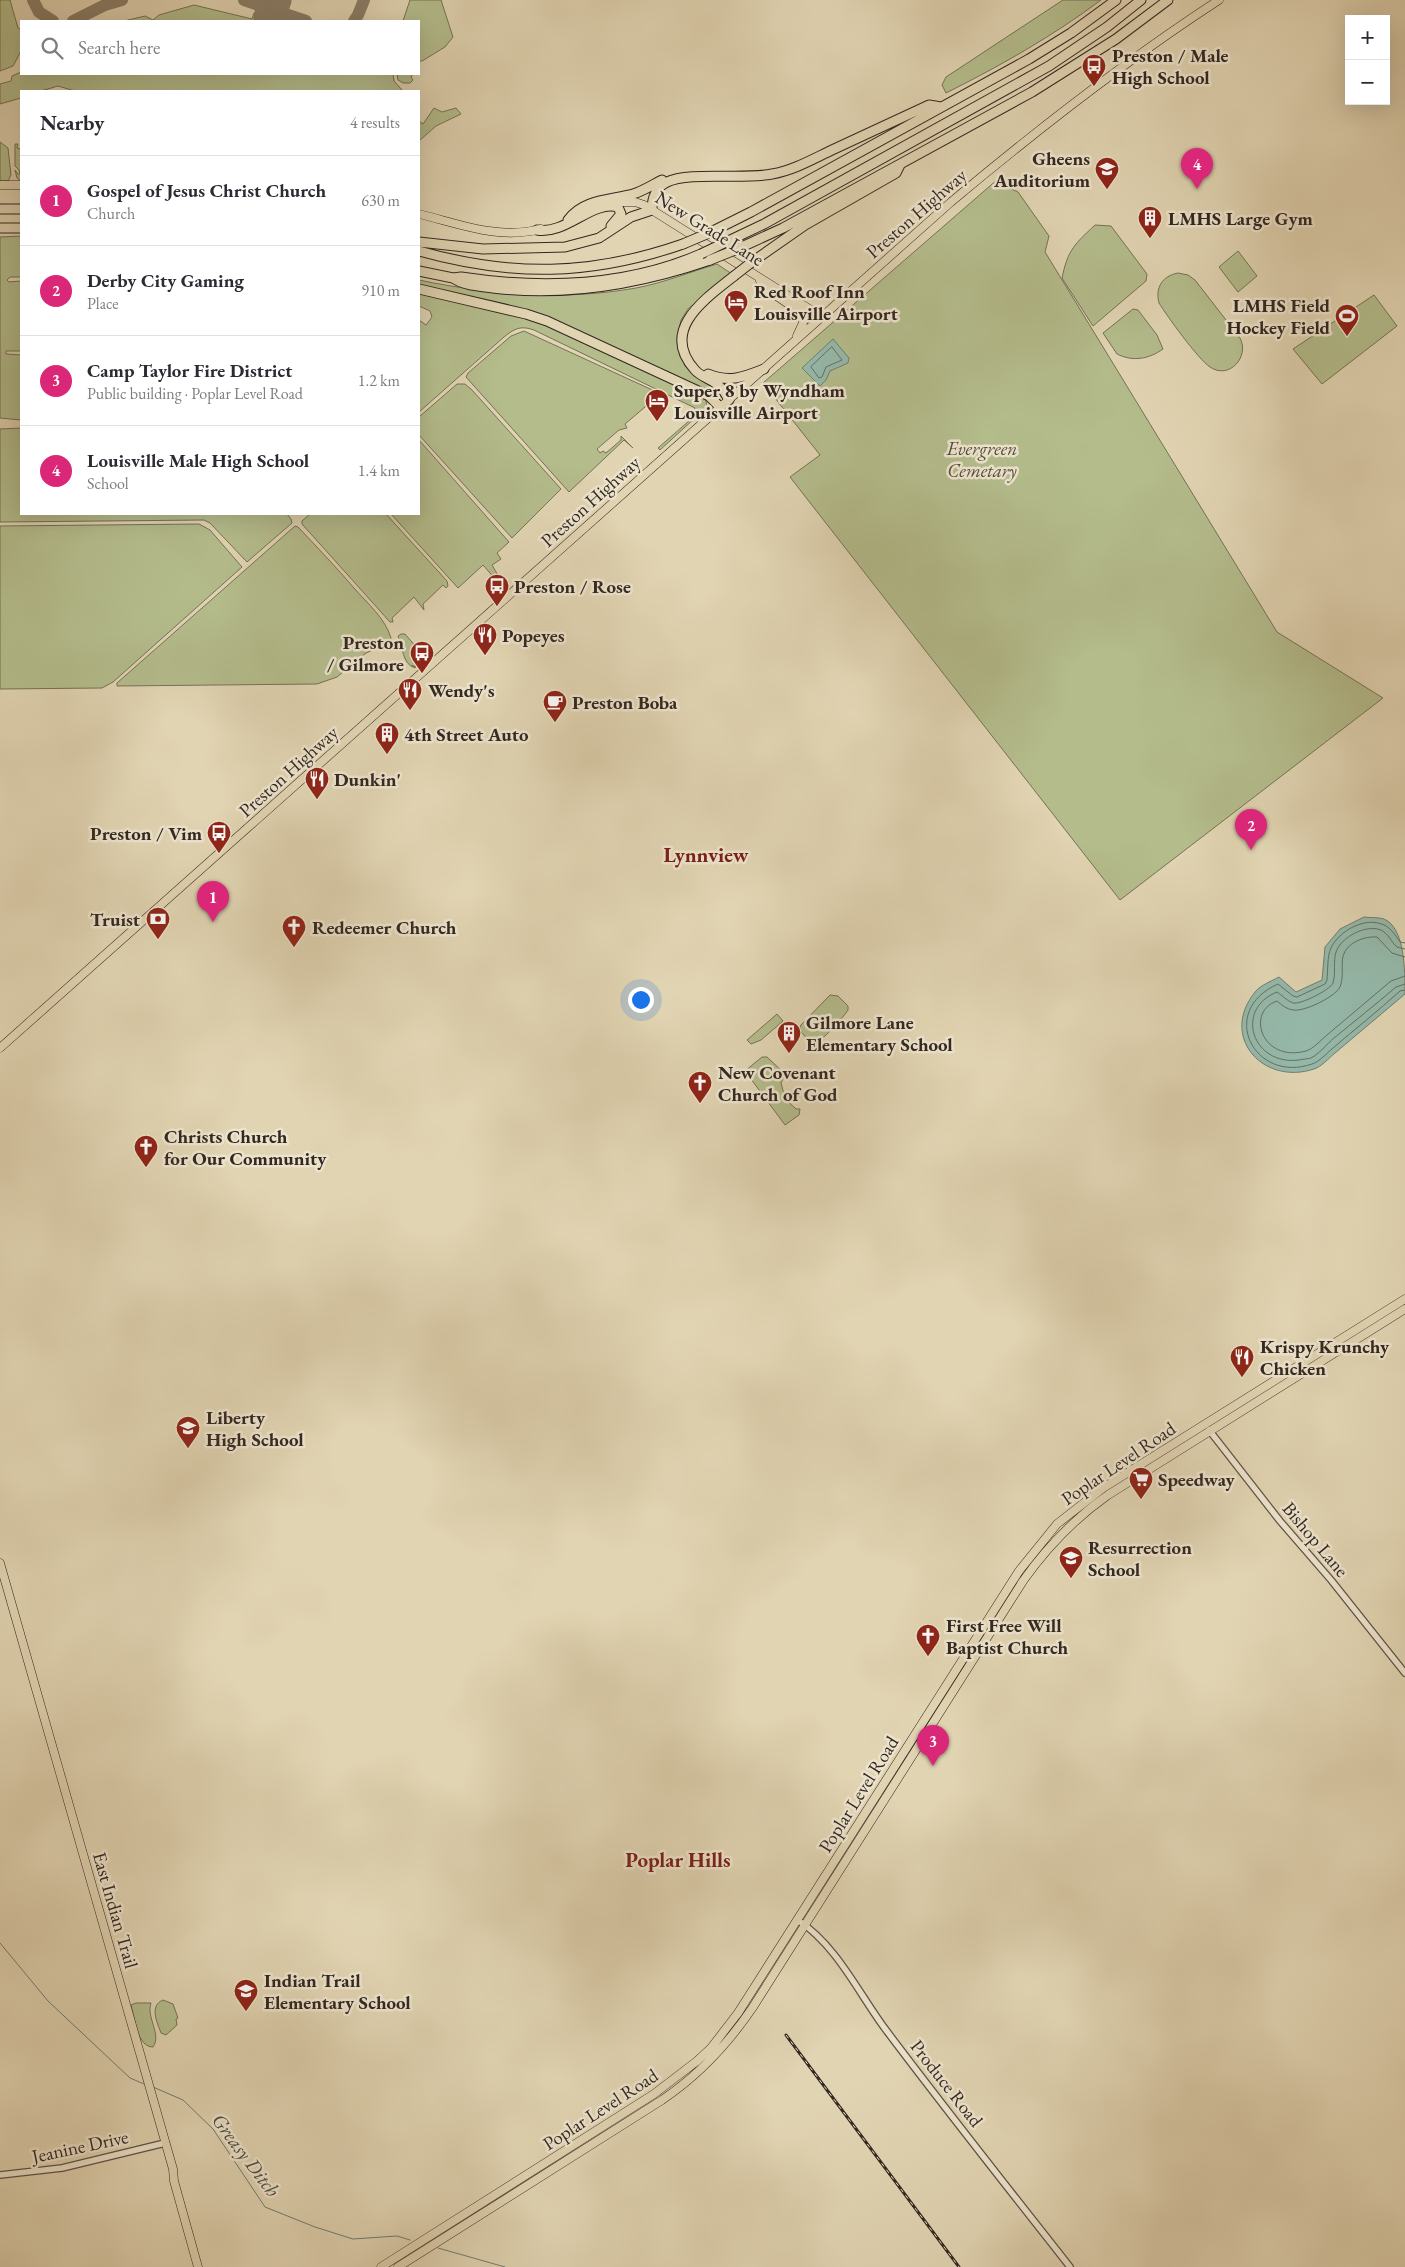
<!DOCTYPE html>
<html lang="en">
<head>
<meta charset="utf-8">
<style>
	:root { --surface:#fff; --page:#f7f7f7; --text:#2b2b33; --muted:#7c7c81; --line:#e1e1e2; --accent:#db2777 }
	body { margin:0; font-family:"EB Garamond",serif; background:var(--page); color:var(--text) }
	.controls { position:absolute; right:15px; top:15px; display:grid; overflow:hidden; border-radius:0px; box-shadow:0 5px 20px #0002 }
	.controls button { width:45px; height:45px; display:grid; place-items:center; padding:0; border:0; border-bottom:1px solid var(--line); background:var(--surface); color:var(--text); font:25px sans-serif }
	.you { position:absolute; left:640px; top:999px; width:18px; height:18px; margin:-12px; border:4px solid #fff; border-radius:50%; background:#1a73e8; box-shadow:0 0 0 8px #1a73e833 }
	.badge { display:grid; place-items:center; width:32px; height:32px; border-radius:50%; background:var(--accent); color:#fff; font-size:16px; font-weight:700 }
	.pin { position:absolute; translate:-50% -41px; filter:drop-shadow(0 1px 2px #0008) }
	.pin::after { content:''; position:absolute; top:26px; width:18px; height:15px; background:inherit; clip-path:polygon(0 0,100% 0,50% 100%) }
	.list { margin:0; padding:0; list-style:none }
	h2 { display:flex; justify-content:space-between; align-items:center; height:65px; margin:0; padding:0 20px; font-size:21px }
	h2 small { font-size:16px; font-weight:400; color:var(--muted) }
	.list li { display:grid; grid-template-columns:32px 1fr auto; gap:15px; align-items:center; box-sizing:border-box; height:90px; padding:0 20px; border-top:1px solid var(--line) }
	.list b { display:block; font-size:19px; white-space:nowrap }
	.list p { margin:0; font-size:16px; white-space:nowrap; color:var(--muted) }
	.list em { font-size:16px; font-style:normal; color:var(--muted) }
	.icon { flex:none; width:28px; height:28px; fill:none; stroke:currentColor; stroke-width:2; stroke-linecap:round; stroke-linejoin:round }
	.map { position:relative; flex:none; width:1405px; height:2267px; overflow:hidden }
	.search { position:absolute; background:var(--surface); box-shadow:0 5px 20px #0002; left:20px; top:20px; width:400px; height:55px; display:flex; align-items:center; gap:12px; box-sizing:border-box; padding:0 18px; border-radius:0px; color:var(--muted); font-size:19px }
	.panel { position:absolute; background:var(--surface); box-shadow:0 5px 20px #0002; left:20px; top:90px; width:400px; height:425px; border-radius:0px }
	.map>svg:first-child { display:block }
	.green { fill:#b4bc8c; stroke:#747256 }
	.water { fill:#95b8a9; stroke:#6e7e72 }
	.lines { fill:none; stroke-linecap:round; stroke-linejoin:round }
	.shore { stroke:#647064; stroke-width:1 }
	.stream { stroke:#6e7e72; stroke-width:1 }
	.taxiway { stroke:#8a7e69; stroke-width:12 }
	.runway { stroke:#8a7e69; stroke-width:31 }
	.minor-casing { stroke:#5e5344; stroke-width:8 }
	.major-casing { stroke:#332820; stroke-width:9 }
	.highway-casing { stroke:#332820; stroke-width:11 }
	.minor { stroke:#ece3cd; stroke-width:5.5 }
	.major { stroke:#e1d4b2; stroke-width:8 }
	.highway { stroke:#e1d4b2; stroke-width:9 }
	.rail-casing { stroke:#332820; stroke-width:3 }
	.rail { stroke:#ece3cd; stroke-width:1; stroke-dasharray:4; stroke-linecap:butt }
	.highway-bridge-casing { stroke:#332820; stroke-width:11; stroke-linecap:butt }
	.highway-bridge { stroke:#e1d4b2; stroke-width:9 }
	.labels { text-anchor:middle; stroke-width:5; stroke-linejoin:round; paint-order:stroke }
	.poi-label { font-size:19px; font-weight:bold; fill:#332820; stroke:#ece3cd; text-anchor:start }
	.street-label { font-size:19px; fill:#332820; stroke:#ece3cd }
	.park-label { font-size:19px; font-style:italic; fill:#534d3b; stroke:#ece3cd }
	.water-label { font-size:20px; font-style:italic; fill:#4c4c42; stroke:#ece3cd }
	.quarter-label { font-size:21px; font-weight:bold; fill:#7a1f14; stroke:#ece3cd }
</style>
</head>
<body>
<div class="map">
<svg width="1405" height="2267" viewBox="0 0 1405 2267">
	<rect width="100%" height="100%" fill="#e1d4b2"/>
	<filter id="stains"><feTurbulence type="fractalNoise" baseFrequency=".004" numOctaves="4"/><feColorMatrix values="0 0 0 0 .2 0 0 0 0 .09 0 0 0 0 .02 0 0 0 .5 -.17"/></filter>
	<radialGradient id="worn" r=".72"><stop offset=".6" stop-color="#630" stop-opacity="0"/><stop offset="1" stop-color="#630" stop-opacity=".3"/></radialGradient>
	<!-- green -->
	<path class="green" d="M0 0H10L18 28 21 29V51L13 66 0 71Z
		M410 0H441L453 37 445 47 422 61H419V21H403Z
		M1063 0H1101C1053 36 1000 66 946 93L942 85 946 77Z
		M194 5 252 19 254 13 280 21H124L145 16 153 20 159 15Z
		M21 72V74H393L394 81 403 91H75L58 86 41 91H21V98L0 104V84L11 81 12 76Z
		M397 74H413L411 77 413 80 410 83H403L398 80Z
		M434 108 442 112 456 108 461 114 436 126 419 141V121L423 124Z
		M0 142 8 148 11 175 8 181H0Z
		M15 144H18L17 148 21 149V181L17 178 15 170 18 174H20L19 170 15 166Z
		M998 179 1005 186 1018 192 1049 236 1045 252 1277 632 1383 698 1120 900 790 477 820 455 763 383Z
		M1095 225 1111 226 1147 274 1146 281 1093 326 1062 278C1068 249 1075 244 1095 225Z
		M21 236V277H10L7 280 9 282 21 281V351H6V354L21 355V420L0 418V237Z
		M1238 251 1257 276 1238 292 1219 267Z
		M717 264 732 274 688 309 681 320 678 334 680 352 717 388 722 395 720 397 574 330 419 286V280C492 295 562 301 636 288 663 283 690 272 717 264Z
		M1178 273 1188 275 1195 280 1240 338C1250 357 1229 380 1210 367 1198 359 1167 316 1159 303 1155 288 1162 276 1178 273Z
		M419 292 535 320 702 397 706 401 707 407 660 450 658 448 697 414 694 411 695 408 534 330C520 325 514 329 504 337L419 412V320L426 325 432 317 430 311 419 306Z
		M1374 295 1397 326 1322 384 1293 349Z
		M1133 309 1138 310 1157 335 1163 349C1149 359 1133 362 1117 354L1103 333Z
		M524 331 659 393 663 397 658 396 625 424 627 428 619 430 597 449 600 453 603 451 606 453 621 440V436L633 448 624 440 569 492 466 377 468 373 511 336Z
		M457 384H465L472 390 561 489 512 538 419 435V417Z
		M21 428V514H287L291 519 292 523 247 562 210 523 204 520 0 522V429Z
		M419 440 509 542 497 553 501 559 492 565 499 577 496 580 483 565 458 588 391 514H419Z
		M310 514H386L447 581 448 586 446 588 443 585 423 604 424 610 414 597 392 618 393 622H390L302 524V521Z
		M199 524 210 530 242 567 113 682 102 688 0 689V526Z
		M295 526 298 527C317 547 336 567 354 588 368 604 385 618 391 638L389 643 366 653 337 677 317 684 117 686V683Z
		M401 634H405L424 656 433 652 417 666H411L416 667 415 668C402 664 403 647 398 636Z
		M830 995 838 996 848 1006V1010C842 1019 822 1042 812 1044L801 1032 800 1026Z
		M777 1014 783 1021 761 1040 751 1044 747 1040Z
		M762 1057H767L785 1074 781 1083 784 1094 782 1096 796 1109H800L799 1115 785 1125 745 1071Z
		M163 2000 173 2004 178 2018 176 2019 177 2025 166 2035 161 2033C157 2022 149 2006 163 2000Z
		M136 2003H151C146 2018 162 2034 153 2047 137 2047 135 2019 131 2005Z"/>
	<!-- water -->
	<path class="water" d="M833 339 849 358 848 363 830 371 826 380 820 386 802 368Z
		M1364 917C1370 918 1378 917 1384 919 1405 928 1405 970 1405 994 1382 1014 1358 1033 1335 1053 1329 1058 1321 1067 1314 1069 1263 1086 1218 1036 1256 991 1261 985 1272 981 1279 977L1296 992 1322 980 1325 947 1340 929Z"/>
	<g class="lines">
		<!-- shore -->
		<path class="shore" d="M832 347 842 360 826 367 822 377 819 378 811 367Z
			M1405 943 1400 942C1395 935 1391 928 1384 925 1365 916 1339 931 1331 948 1327 956 1328 971 1327 980L1325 984 1297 997 1293 996 1278 984C1217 1011 1254 1084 1312 1064 1319 1062 1327 1053 1333 1048 1355 1029 1378 1011 1400 991L1405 990
			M1405 949 1397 947C1391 942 1389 934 1381 930 1366 924 1341 937 1336 952 1333 962 1336 973 1333 983 1330 990 1300 1005 1293 1003 1287 1001 1282 995 1277 992 1234 1009 1252 1066 1299 1060 1303 1059 1308 1059 1311 1058 1319 1054 1327 1044 1334 1038 1355 1021 1376 1004 1396 987L1405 984
			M1405 957 1392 953 1377 937C1365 936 1347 942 1343 956 1341 966 1344 977 1340 987 1335 997 1304 1012 1293 1010 1286 1009 1282 1005 1277 1001 1245 1012 1262 1063 1306 1051 1313 1049 1321 1040 1327 1035 1348 1017 1370 999 1391 981L1405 976"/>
		<!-- stream -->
		<path class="stream" d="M0 1943 48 2001 130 2078 144 2084
			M153 2087 183 2100 213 2129 265 2207 315 2227 353 2239 397 2236 410 2240
			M438 2248 505 2267"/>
		<!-- taxiway -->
		<path class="taxiway" d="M33 0 39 12 53 21
			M244 0 306 21
			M73 21 105 5 122 0
			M354 21 358 15 364 0"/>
		<!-- runway -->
		<path class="runway" d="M269 17 276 0"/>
		<defs>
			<path id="minor" d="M1209 1430 1280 1521 1331 1580 1405 1673
				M799 1921C837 1946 859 1994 886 2030 946 2110 1008 2188 1070 2267
				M0 2175 62 2168 165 2143"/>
			<path id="major" d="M0 185H21
				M613 202H635L644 205 822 317
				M419 214C460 224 498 240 541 229
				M759 278 762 286 800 312 803 323 797 336
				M0 1048 951 202C1037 130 1125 61 1219 0
				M0 1563 173 2169 174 2181 198 2267
				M381 2267 654 2094 697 2061 711 2048 738 2013 1019 1571 1057 1524 1103 1488 1405 1299
				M398 2267 662 2100C699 2075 728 2044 753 2007L1023 1581C1047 1547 1074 1519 1108 1495L1405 1309"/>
			<path id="highway" d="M0 209H21
				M568 220C583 199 611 200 633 194 643 191 652 185 662 180
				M0 228H21
				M537 230C566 235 592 200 618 207L621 214 611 226
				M709 233 751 212 1029 59 1071 33 1116 0
				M419 242 483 249 565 247 599 238 631 217 652 210C652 198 655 188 667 182 689 171 743 180 772 174 794 170 813 159 832 150 864 135 896 120 929 105L941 107
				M724 243 764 224 1049 66 1107 27 1141 0
				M735 250 783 228 1032 92 1116 39 1168 0
				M419 251C512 277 591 276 683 244
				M752 262 805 225 896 173 900 165
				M419 271 453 278 461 277C541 289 625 287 701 254
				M453 278C465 286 479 286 493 288 567 297 640 284 710 260
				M419 289 526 314 547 321 709 396 720 407
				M708 374C729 383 744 377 764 369
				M729 400C726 395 724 390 720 387 713 379 702 378 695 370 659 330 705 299 734 276"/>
		</defs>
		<!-- minor casing -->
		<use href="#minor" class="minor-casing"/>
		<!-- major casing -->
		<use href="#major" class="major-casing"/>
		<!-- highway casing -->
		<use href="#highway" class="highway-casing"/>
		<!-- minor -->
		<use href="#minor" class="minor"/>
		<!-- major -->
		<use href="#major" class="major"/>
		<!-- highway -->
		<use href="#highway" class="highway"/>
		<defs>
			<path id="rail" d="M786 2035 959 2267"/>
		</defs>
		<!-- rail casing -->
		<use href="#rail" class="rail-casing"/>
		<!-- rail -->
		<use href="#rail" class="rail"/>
		<defs>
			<path id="highway-bridge" d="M683 244 709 233
				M701 254 724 243
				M710 260 735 250
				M734 276 752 262"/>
		</defs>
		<!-- highway-bridge casing -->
		<use href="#highway-bridge" class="highway-bridge-casing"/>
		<!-- highway-bridge -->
		<use href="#highway-bridge" class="highway-bridge"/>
	</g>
	<!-- icons -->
	<defs>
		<symbol id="bus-pin" viewBox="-11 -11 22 30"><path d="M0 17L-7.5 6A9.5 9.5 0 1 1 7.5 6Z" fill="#8f2418" stroke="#ece3cd"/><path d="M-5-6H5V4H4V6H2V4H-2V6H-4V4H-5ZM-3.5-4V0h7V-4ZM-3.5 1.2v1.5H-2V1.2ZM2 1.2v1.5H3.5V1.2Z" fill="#fff"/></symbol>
		<symbol id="school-pin" viewBox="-11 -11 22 30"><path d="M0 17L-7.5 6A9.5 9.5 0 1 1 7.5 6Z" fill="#8f2418" stroke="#ece3cd"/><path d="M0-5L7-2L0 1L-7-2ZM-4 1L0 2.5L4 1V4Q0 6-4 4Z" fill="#fff"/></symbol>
		<symbol id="building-pin" viewBox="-11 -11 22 30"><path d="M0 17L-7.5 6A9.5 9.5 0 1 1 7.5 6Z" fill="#8f2418" stroke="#ece3cd"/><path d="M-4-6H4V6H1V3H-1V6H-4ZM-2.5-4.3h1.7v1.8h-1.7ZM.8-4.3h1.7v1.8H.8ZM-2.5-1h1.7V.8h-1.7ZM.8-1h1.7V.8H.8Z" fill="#fff"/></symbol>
		<symbol id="hotel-pin" viewBox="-11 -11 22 30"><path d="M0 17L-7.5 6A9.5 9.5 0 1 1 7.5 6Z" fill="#8f2418" stroke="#ece3cd"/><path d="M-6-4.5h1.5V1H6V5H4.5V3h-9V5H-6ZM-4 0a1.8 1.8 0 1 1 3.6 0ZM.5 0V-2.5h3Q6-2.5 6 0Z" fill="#fff"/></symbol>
		<symbol id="stadium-pin" viewBox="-11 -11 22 30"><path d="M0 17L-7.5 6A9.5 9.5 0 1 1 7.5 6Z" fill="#8f2418" stroke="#ece3cd"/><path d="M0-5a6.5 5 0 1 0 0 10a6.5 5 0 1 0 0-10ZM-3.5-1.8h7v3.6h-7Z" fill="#fff"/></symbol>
		<symbol id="restaurant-pin" viewBox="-11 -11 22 30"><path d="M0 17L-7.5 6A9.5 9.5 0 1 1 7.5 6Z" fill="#8f2418" stroke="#ece3cd"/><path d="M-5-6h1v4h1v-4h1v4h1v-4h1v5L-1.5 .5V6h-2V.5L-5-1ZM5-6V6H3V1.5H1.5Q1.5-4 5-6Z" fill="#fff"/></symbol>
		<symbol id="cafe-pin" viewBox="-11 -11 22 30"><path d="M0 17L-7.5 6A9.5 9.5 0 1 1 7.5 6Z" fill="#8f2418" stroke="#ece3cd"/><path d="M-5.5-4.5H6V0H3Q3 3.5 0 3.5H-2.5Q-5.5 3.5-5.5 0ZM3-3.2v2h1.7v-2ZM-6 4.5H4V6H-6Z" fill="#fff"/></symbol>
		<symbol id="bank-pin" viewBox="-11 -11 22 30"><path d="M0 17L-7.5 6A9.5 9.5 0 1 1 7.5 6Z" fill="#8f2418" stroke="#ece3cd"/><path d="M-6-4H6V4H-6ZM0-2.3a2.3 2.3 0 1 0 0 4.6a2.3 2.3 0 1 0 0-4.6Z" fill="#fff"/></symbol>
		<symbol id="church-pin" viewBox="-11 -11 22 30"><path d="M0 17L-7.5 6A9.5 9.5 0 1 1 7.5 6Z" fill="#8f2418" stroke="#ece3cd"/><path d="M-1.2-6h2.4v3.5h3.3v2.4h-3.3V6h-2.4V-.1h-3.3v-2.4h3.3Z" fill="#fff"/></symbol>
		<symbol id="supermarket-pin" viewBox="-11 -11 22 30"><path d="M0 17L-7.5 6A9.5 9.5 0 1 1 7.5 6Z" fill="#8f2418" stroke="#ece3cd"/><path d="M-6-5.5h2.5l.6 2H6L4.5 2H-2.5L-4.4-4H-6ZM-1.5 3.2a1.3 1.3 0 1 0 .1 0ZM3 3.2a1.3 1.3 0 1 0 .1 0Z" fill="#fff"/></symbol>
	</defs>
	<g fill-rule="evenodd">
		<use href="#bus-pin" x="1080" y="52" width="28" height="38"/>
		<use href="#school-pin" x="1093" y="155" width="28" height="38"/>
		<use href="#building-pin" x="1136" y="204" width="28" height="38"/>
		<use href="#hotel-pin" x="722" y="288" width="28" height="38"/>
		<use href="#stadium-pin" x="1333" y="302" width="28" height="38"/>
		<use href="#hotel-pin" x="643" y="387" width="28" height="38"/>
		<use href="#bus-pin" x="483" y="572" width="28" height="38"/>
		<use href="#restaurant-pin" x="471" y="621" width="28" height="38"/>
		<use href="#bus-pin" x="408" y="639" width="28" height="38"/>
		<use href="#restaurant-pin" x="396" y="676" width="28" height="38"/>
		<use href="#cafe-pin" x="541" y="688" width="28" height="38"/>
		<use href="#building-pin" x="373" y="720" width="28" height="38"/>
		<use href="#restaurant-pin" x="303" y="765" width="28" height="38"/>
		<use href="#bus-pin" x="205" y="819" width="28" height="38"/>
		<use href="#bank-pin" x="144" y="905" width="28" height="38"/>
		<use href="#church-pin" x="280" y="913" width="28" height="38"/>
		<use href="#building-pin" x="775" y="1019" width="28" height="38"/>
		<use href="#church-pin" x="686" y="1069" width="28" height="38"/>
		<use href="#church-pin" x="132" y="1133" width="28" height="38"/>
		<use href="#restaurant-pin" x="1228" y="1343" width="28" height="38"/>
		<use href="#school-pin" x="174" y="1414" width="28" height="38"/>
		<use href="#supermarket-pin" x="1127" y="1465" width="28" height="38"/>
		<use href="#school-pin" x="1057" y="1544" width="28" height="38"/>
		<use href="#church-pin" x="914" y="1622" width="28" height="38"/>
		<use href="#school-pin" x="232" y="1977" width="28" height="38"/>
	</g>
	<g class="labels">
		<!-- poi labels -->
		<g class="poi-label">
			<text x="1112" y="62">Preston / Male<tspan x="1112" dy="22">High School</tspan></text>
			<text x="1090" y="165" text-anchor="end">Gheens<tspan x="1090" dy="22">Auditorium</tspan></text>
			<text x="1168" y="225">LMHS Large Gym</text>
			<text x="754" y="298">Red Roof Inn<tspan x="754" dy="22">Louisville Airport</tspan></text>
			<text x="1330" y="312" text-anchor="end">LMHS Field<tspan x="1330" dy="22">Hockey Field</tspan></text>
			<text x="674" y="397">Super 8 by Wyndham<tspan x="674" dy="22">Louisville Airport</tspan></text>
			<text x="514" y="593">Preston / Rose</text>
			<text x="502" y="642">Popeyes</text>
			<text x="404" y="649" text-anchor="end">Preston<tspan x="404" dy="22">/ Gilmore</tspan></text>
			<text x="428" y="697">Wendy's</text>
			<text x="572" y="709">Preston Boba</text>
			<text x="404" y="741">4th Street Auto</text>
			<text x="334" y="786">Dunkin'</text>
			<text x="202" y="840" text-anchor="end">Preston / Vim</text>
			<text x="140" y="926" text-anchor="end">Truist</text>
			<text x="312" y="934">Redeemer Church</text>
			<text x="806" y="1029">Gilmore Lane<tspan x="806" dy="22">Elementary School</tspan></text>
			<text x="718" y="1079">New Covenant<tspan x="718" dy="22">Church of God</tspan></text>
			<text x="164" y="1143">Christs Church<tspan x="164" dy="22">for Our Community</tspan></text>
			<text x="1260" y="1353">Krispy Krunchy<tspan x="1260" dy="22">Chicken</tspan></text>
			<text x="206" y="1424">Liberty<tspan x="206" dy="22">High School</tspan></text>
			<text x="1158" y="1486">Speedway</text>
			<text x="1088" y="1554">Resurrection<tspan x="1088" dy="22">School</tspan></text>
			<text x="946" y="1632">First Free Will<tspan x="946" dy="22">Baptist Church</tspan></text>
			<text x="264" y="1987">Indian Trail<tspan x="264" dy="22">Elementary School</tspan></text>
		</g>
		<!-- street labels -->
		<g class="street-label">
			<text transform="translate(916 213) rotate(-41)" y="7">Preston Highway</text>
			<text transform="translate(710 228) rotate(32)" y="7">New Grade Lane</text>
			<text transform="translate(590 501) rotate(-42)" y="7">Preston Highway</text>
			<text transform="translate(288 771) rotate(-42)" y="7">Preston Highway</text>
			<text transform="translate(1118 1463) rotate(-34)" y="7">Poplar Level Road</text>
			<text transform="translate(1316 1539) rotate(50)" y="7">Bishop Lane</text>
			<text transform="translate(858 1794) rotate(-58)" y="7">Poplar Level Road</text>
			<text transform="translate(116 1910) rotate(74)" y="7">East Indian Trail</text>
			<text transform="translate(947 2083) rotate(52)" y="7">Produce Road</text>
			<text transform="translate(600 2109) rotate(-33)" y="7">Poplar Level Road</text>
			<text transform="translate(80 2146) rotate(-12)" y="7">Jeanine Drive</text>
		</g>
		<!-- park labels -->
		<g class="park-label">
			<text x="982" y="455">Evergreen<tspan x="982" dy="22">Cemetary</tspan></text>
		</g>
		<!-- water labels -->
		<g class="water-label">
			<text transform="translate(246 2155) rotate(53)" y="7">Greasy Ditch</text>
		</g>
		<!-- quarter labels -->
		<g class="quarter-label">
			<text x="706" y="862">Lynnview</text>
			<text x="678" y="1867">Poplar Hills</text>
		</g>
	</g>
	<rect width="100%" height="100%" filter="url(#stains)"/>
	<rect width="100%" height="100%" fill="url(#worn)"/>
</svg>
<div class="controls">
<button>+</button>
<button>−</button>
</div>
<div class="you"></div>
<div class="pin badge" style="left:213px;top:922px">1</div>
<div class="pin badge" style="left:1251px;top:850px">2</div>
<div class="pin badge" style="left:933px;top:1766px">3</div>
<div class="pin badge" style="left:1197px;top:189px">4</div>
<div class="search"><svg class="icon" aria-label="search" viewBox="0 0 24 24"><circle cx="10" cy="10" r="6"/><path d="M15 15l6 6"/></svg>Search here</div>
<section class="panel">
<h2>Nearby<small>4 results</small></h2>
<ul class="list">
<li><span class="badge">1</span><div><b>Gospel of Jesus Christ Church</b><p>Church</p></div><em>630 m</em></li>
<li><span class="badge">2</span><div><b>Derby City Gaming</b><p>Place</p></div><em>910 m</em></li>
<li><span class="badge">3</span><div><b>Camp Taylor Fire District</b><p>Public building · Poplar Level Road</p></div><em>1.2 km</em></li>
<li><span class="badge">4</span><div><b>Louisville Male High School</b><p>School</p></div><em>1.4 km</em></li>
</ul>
</section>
</div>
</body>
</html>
